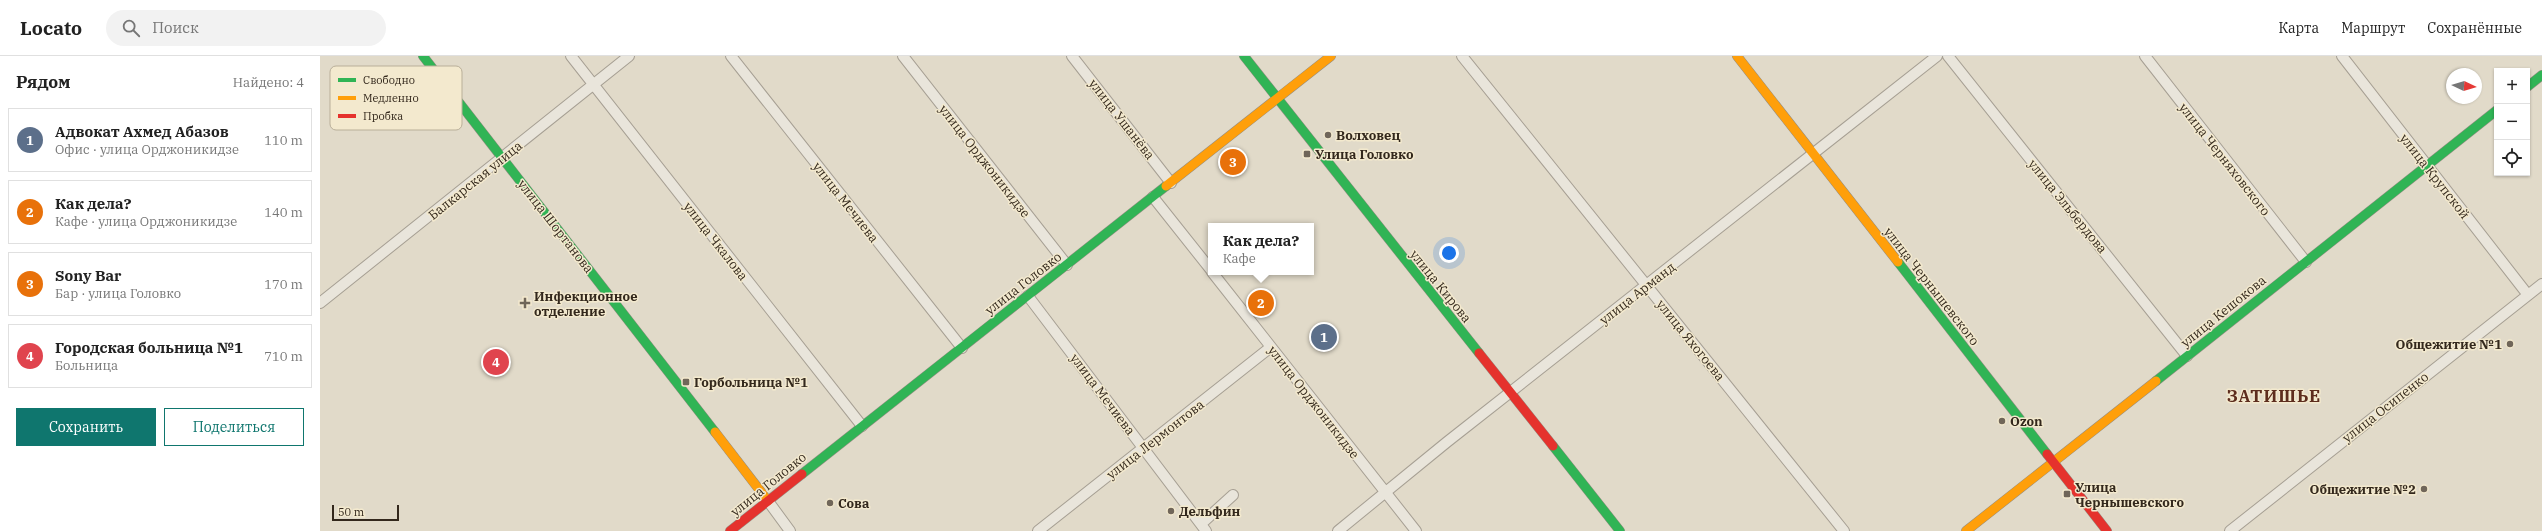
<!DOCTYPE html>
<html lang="ru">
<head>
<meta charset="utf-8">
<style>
	:root { --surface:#fff; --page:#f2f2f2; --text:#222; --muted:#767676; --line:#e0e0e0; --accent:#0f766e }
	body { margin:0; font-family:"IBM Plex Serif",serif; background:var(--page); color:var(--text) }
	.controls { position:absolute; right:12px; top:12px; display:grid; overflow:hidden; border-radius:0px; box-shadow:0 1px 3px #0004 }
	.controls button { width:36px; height:36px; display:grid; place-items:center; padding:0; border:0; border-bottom:1px solid var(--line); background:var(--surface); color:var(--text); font:20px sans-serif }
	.compass { position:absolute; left:2126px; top:12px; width:36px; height:36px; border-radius:50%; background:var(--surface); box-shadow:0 1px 3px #0004; rotate:94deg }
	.scale { position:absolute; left:12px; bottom:10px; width:67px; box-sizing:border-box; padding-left:4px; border:2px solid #33281c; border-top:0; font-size:11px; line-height:14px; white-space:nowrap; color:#33281c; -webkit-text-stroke:3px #f3e9ce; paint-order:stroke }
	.you { position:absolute; left:1129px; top:197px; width:14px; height:14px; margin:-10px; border:3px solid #fff; border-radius:50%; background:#1a73e8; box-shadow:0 0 0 6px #1a73e833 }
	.badge { display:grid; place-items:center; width:26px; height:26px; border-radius:50%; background:var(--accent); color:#fff; font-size:13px; font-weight:700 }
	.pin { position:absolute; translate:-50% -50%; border:2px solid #fff; box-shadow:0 1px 4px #0006 }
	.popup { position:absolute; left:888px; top:167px; width:106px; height:52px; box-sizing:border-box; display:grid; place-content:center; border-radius:0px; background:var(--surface); filter:drop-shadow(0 1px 3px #0005); font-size:13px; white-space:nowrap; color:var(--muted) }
	.popup b { font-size:15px; color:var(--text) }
	.popup::after { content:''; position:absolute; left:50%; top:100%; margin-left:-8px; border:8px solid transparent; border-top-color:var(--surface) }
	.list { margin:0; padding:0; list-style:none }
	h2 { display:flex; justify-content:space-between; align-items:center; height:52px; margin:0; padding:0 16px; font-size:17px }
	h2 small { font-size:13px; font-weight:400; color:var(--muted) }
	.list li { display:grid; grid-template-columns:26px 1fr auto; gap:12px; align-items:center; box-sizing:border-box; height:64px; margin:0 8px 8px; padding:0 8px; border:1px solid var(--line); border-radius:0px }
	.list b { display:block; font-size:15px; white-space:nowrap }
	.list p { margin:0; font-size:13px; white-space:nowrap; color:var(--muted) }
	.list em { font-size:13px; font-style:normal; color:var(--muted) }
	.actions { display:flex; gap:8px; padding:12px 16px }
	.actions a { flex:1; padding:9px 0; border:1px solid var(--accent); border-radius:0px; text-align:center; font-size:14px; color:var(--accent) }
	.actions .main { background:var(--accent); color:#fff }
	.icon { flex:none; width:22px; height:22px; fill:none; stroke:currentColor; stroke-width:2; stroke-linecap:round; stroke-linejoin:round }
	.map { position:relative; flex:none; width:2222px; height:475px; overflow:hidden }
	header { display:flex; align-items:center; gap:24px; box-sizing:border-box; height:56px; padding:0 20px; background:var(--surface); border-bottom:1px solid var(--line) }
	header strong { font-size:19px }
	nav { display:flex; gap:22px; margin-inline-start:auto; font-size:14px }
	.search { width:280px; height:36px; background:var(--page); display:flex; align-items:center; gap:10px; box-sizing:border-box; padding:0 14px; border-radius:22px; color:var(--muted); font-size:15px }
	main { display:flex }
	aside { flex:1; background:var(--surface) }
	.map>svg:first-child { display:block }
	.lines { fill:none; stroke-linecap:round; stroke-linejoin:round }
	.street-casing { stroke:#a69f93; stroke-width:12 }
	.fast-casing { stroke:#958e83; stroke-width:10 }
	.slow-casing { stroke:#958e83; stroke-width:10 }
	.jam-casing { stroke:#958e83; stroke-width:10 }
	.street { stroke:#e9e5db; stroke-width:10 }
	.fast { stroke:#30b455; stroke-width:9 }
	.slow { stroke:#ff9f0a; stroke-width:9 }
	.jam { stroke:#e5322d; stroke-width:9 }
	.poi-dot { fill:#706659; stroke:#f3e9ce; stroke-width:1.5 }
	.labels { text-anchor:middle; stroke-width:3; stroke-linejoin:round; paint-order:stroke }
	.street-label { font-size:13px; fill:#33281c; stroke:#f3e9ce }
	.poi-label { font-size:13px; font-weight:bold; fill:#33281c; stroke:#f3e9ce; text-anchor:start }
	.district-label { font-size:17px; font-weight:bold; letter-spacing:1px; fill:#5d2d1e; stroke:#f3e9ce }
	.key { fill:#f3e9ce; stroke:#b9af99; stroke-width:1 }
	.key-label { font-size:11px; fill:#33281c }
</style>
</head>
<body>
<header>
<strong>Locato</strong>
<div class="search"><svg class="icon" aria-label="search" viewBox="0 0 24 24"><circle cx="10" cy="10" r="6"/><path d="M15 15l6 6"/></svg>Поиск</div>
<nav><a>Карта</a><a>Маршрут</a><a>Сохранённые</a></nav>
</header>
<main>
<aside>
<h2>Рядом<small>Найдено: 4</small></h2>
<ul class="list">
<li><span class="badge" style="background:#5c6f8a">1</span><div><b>Адвокат Ахмед Абазов</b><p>Офис · улица Орджоникидзе</p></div><em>110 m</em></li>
<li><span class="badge" style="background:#e8710a">2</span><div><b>Как дела?</b><p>Кафе · улица Орджоникидзе</p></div><em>140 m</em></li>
<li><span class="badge" style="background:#e8710a">3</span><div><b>Sony Bar</b><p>Бар · улица Головко</p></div><em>170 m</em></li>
<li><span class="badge" style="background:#e0444e">4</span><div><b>Городская больница №1</b><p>Больница</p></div><em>710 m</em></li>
</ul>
<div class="actions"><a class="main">Сохранить</a><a>Поделиться</a></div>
</aside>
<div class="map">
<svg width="2222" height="475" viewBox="0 0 2222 475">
	<rect width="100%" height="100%" fill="#e1dac9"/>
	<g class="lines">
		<defs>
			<path id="street" d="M251 0 542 370
				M411 0 642 292
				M583 0 747 209
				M752 0 851 127
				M1142 0 1524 475
				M1628 0 1867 300
				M1825 0 1986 206
				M2022 0 2208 239
				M833 141 891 214
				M892 216 1096 475
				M708 240 886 475
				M0 247 309 0
				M448 445 470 475
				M881 468 913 439
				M718 475 951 291
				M1018 475 1127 386 1617 0
				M1910 475 2222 228"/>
			<path id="fast" d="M103 0 395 376
				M924 0 1159 297
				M2207 31 2222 19
				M1578 206 1727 398
				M1836 325 2177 54
				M1233 390 1300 475
				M482 418 846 130"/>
			<path id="slow" d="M1417 0 1578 206
				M846 130 1011 0
				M395 376 448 445
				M1646 475 1836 325"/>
			<path id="jam" d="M1159 297 1233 390
				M1727 398 1787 475
				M410 475 482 418"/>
		</defs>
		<!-- street casing -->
		<use href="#street" class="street-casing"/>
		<!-- fast casing -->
		<use href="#fast" class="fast-casing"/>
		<!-- slow casing -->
		<use href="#slow" class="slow-casing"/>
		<!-- jam casing -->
		<use href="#jam" class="jam-casing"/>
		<!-- street -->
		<use href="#street" class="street"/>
		<!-- fast -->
		<use href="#fast" class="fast"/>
		<!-- slow -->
		<use href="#slow" class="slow"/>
		<!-- jam -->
		<use href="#jam" class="jam"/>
	</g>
	<!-- markers -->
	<g class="poi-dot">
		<circle cx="1008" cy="79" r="4"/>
		<rect x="983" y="94" width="8" height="8" rx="2"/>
		<path d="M203 241h4v4h4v4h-4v4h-4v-4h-4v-4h4z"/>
		<circle cx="2190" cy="288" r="4"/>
		<rect x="362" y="322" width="8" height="8" rx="2"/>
		<circle cx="1682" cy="365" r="4"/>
		<circle cx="2104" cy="433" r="4"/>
		<rect x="1743" y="434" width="8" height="8" rx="2"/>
		<circle cx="510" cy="447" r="4"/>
		<circle cx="851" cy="455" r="4"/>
	</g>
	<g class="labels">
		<!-- street labels -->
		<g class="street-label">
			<text transform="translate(802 63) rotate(52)" y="5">улица Ушанёва</text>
			<text transform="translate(1905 103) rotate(52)" y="5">улица Черняховского</text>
			<text transform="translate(665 105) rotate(52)" y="5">улица Орджоникидзе</text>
			<text transform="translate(2115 120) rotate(52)" y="5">улица Крупской</text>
			<text transform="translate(155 124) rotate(-39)" y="5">Балкарская улица</text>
			<text transform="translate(526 146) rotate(52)" y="5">улица Мечиева</text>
			<text transform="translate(1748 150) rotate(51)" y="5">улица Эльбердова</text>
			<text transform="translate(236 170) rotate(52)" y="5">улица Шортанова</text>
			<text transform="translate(396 185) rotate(52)" y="5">улица Чкалова</text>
			<text transform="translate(703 227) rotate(-38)" y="5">улица Головко</text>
			<text transform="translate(1121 230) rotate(51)" y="5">улица Кирова</text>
			<text transform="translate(1612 230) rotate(52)" y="5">улица Чернышевского</text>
			<text transform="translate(1317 237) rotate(-38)" y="5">улица Арманд</text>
			<text transform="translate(1903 255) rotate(-39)" y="5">улица Кешокова</text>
			<text transform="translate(1371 284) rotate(51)" y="5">улица Яхогоева</text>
			<text transform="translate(783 338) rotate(53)" y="5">улица Мечиева</text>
			<text transform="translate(994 346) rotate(52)" y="5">улица Орджоникидзе</text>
			<text transform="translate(2065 351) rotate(-38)" y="5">улица Осипенко</text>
			<text transform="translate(835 383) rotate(-38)" y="5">улица Лермонтова</text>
			<text transform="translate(448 428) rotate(-39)" y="5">улица Головко</text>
		</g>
		<!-- poi labels -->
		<g class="poi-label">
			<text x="1016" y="84">Волховец</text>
			<text x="995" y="103">Улица Головко</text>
			<text x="214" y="245">Инфекционное<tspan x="214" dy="15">отделение</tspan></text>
			<text x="2182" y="293" text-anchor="end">Общежитие №1</text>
			<text x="374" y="331">Горбольница №1</text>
			<text x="1690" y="370">Ozon</text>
			<text x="1755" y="436">Улица<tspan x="1755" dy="15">Чернышевского</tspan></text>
			<text x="2096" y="438" text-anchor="end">Общежитие №2</text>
			<text x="518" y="452">Сова</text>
			<text x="859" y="460">Дельфин</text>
		</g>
		<!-- district labels -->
		<g class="district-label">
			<text x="1954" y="346">ЗАТИШЬЕ</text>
		</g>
	</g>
	<!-- legend -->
	<rect x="10" y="10" width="132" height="64" rx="6" class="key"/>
	<rect x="18" y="22" width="18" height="4" fill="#30b455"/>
	<rect x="18" y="40" width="18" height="4" fill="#ff9f0a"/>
	<rect x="18" y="58" width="18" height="4" fill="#e5322d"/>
	<g class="key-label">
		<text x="43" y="28">Свободно</text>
		<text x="43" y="46">Медленно</text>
		<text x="43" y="64">Пробка</text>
	</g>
</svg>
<div class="controls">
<button>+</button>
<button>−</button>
<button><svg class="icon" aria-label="locate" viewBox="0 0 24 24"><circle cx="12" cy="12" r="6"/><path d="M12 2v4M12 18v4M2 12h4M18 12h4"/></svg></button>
</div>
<svg class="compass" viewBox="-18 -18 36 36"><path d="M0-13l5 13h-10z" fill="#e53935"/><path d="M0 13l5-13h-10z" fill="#767676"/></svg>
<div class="scale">50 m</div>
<div class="you"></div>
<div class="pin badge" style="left:1004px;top:281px;background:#5c6f8a">1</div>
<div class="pin badge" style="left:941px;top:247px;background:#e8710a">2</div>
<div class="popup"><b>Как дела?</b>Кафе</div>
<div class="pin badge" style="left:913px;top:106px;background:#e8710a">3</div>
<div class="pin badge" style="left:176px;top:306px;background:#e0444e">4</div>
</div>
</main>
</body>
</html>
